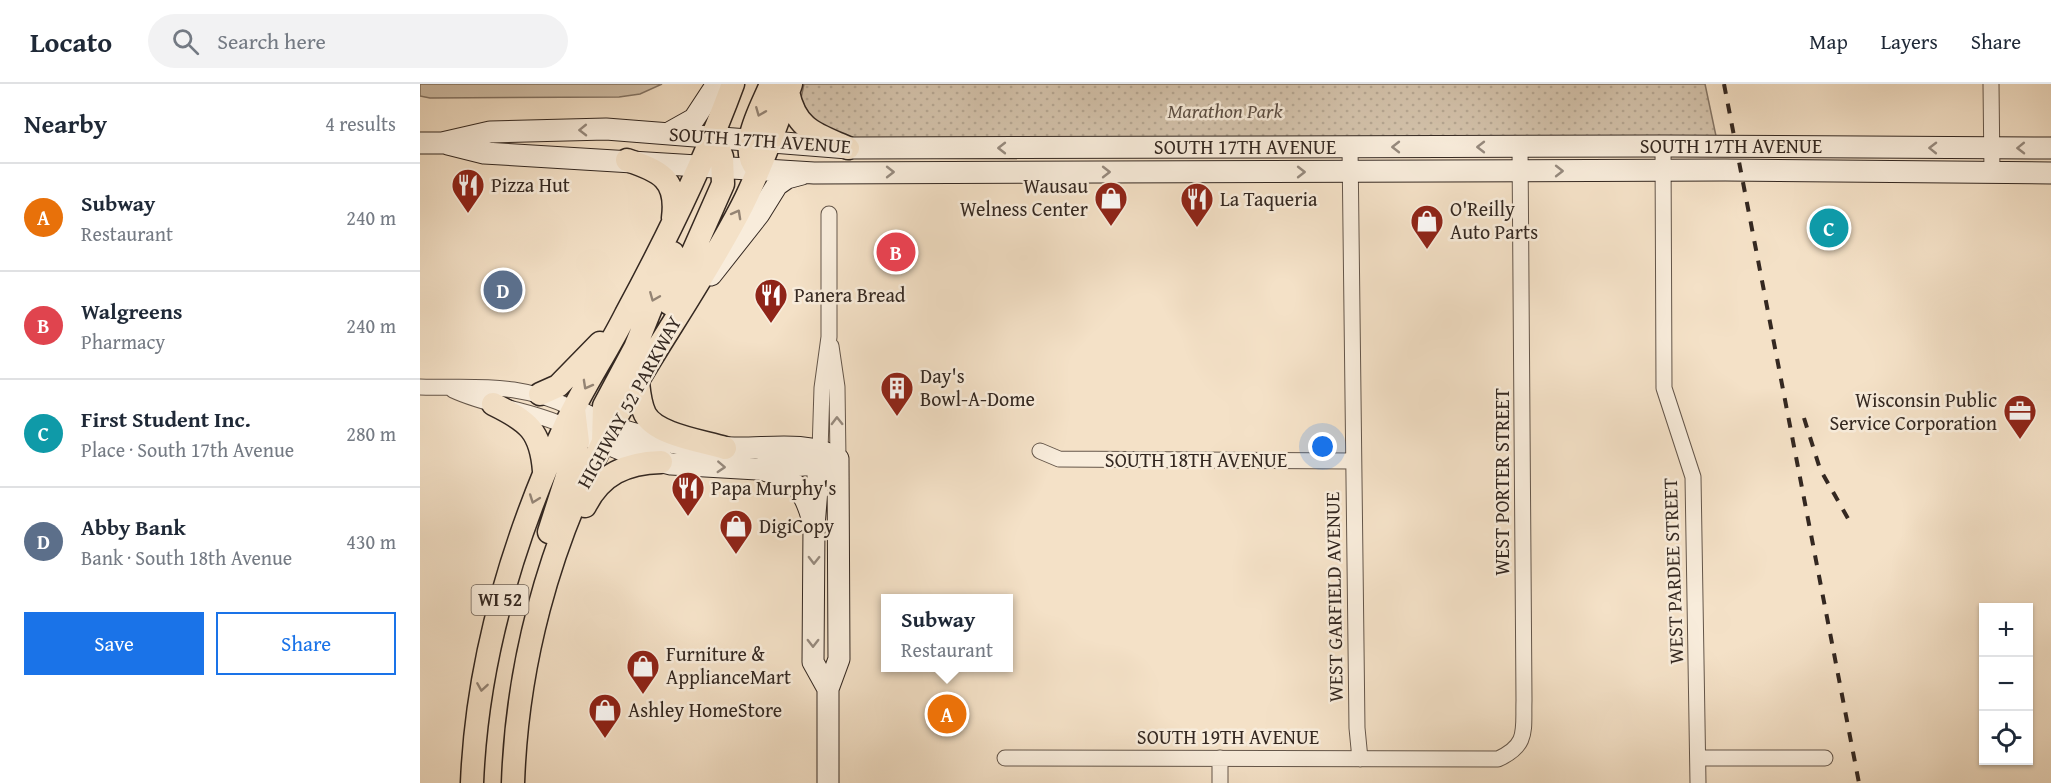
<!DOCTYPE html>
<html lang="en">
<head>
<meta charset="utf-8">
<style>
	:root { --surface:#fff; --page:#f2f2f3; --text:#1f2937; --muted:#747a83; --line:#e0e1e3; --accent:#1a73e8 }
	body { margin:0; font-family:"Gentium Book Plus",serif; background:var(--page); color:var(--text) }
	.controls { position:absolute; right:18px; bottom:18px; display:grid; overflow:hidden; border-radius:0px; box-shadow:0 2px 4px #0004 }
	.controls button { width:54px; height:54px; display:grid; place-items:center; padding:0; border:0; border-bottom:2px solid var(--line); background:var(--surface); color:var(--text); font:30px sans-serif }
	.you { position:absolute; left:903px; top:363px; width:21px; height:21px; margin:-15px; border:4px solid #fff; border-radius:50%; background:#1a73e8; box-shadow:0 0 0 9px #1a73e833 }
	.badge { display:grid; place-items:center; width:39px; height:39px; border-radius:50%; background:var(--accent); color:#fff; font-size:20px; font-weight:700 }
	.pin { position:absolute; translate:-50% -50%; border:3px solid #fff; box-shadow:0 2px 6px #0006 }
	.popup { position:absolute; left:461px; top:510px; width:132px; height:78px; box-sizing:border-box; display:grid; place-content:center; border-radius:0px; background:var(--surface); filter:drop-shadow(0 2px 4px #0005); font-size:20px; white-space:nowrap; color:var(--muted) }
	.popup b { font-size:22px; color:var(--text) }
	.popup::after { content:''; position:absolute; left:50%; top:100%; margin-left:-12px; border:12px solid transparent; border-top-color:var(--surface) }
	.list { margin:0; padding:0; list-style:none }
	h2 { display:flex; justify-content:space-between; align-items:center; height:78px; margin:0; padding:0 24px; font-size:26px }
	h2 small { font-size:20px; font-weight:400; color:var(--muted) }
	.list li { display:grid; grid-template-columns:39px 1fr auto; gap:18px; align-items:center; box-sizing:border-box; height:108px; padding:0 24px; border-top:2px solid var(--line) }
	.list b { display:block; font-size:22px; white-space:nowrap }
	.list p { margin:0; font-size:20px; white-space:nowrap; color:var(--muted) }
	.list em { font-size:20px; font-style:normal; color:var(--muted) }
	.actions { display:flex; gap:12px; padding:18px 24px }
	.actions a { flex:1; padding:14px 0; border:2px solid var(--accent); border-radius:0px; text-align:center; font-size:21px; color:var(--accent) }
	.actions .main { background:var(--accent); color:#fff }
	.icon { flex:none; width:33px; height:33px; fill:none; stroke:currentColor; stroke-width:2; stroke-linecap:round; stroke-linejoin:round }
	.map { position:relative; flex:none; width:1631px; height:699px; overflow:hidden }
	header { display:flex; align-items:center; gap:36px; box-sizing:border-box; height:84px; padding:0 30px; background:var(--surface); border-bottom:2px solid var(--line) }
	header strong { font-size:28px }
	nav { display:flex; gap:33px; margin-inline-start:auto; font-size:21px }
	.search { width:420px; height:54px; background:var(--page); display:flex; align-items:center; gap:15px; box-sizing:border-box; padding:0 21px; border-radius:33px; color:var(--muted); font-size:22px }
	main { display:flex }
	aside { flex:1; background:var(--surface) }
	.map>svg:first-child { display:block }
	.park { fill:url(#park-dots); stroke:#847566; stroke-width:1.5 }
	.garden { fill:#d3c2ab; stroke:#847566; stroke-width:1.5 }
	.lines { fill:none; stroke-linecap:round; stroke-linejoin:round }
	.street-casing { stroke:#64564a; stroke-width:17 }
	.secondary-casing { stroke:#342821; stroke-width:23 }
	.primary-casing { stroke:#342821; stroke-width:25 }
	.street { stroke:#f8ecdb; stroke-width:15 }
	.secondary { stroke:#f8ecdb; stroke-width:21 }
	.primary { stroke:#f4e1c7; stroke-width:22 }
	.rail { stroke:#342821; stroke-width:4; stroke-dasharray:10 10; stroke-linecap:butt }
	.oneway { stroke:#948474 }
	.oneway2 { stroke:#968a7e }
	.labels { text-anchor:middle; stroke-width:5; stroke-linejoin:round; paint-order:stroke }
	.shield { fill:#f8ecdb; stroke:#6f6359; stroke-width:1.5 }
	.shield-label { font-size:18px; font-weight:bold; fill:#342821 }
	.park-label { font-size:20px; font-style:italic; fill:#5c4e44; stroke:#f8ecdb }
	.street-label { font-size:20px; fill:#342821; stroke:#f8ecdb }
	.poi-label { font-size:20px; fill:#342821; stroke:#f8ecdb; text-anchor:start }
</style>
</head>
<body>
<header>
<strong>Locato</strong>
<div class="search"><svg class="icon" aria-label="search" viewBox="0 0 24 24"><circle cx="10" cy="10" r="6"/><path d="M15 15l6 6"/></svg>Search here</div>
<nav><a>Map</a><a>Layers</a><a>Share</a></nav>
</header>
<main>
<aside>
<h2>Nearby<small>4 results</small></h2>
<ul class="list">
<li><span class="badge" style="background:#e8710a">A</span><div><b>Subway</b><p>Restaurant</p></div><em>240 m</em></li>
<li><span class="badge" style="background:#e0444e">B</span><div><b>Walgreens</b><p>Pharmacy</p></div><em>240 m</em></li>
<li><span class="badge" style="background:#0f9aa8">C</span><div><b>First Student Inc.</b><p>Place · South 17th Avenue</p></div><em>280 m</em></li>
<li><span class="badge" style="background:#5c6f8a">D</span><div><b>Abby Bank</b><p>Bank · South 18th Avenue</p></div><em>430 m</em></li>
</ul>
<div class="actions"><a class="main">Save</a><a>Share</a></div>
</aside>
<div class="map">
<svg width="1631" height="699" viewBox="0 0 1631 699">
	<defs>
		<pattern id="park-dots" width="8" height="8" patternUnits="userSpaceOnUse" patternTransform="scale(1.5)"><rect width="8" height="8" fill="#d3c2ab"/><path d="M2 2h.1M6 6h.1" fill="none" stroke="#b6a793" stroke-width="1.8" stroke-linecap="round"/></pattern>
	</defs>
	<rect width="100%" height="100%" fill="#f4e1c7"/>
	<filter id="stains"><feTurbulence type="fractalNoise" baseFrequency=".00333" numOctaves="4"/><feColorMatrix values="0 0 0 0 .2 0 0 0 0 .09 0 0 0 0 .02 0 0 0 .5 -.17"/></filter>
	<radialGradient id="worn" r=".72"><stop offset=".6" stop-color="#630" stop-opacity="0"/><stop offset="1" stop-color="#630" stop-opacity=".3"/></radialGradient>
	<!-- park -->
	<path class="park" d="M384 0H1285L1296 52 443 55 428 53 393 40 381 14Z"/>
	<!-- garden -->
	<path class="garden" d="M0 0H242L220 10 199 13 10 14 0 12Z"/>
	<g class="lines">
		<defs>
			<path id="street" d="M1571 0 1572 89
				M1243 62 1244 304 1273 393 1278 699
				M930 63 937 644 940 675
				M411 262 417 303 418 375
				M0 303C59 305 97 297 154 325
				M33 306C69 323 109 325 145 342
				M400 367 402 304 409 253V130
				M620 367 639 375 933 377
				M585 674 1078 675C1109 661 1103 646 1104 616L1100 62
				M800 674V699
				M1278 674H1405"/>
			<path id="secondary" d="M249 49 274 35 297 0
				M0 59H22L70 48 186 45 428 64 1243 62 1631 64
				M28 60 64 69 394 89 1305 86 1631 89
				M291 191 339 130 357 101 367 94 382 90
				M154 325C204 353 257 363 314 364 346 365 386 357 415 373
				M145 342 212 370 251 380 337 385 396 380 418 375
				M400 368 394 442 393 578 408 605
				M343 386C373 392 384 405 392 434
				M408 699V605L419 575 418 375"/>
			<path id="primary" d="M368 8C376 46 396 50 428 64
				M207 76C240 87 258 95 253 134
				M337 85C317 63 342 23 351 0
				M250 220 303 100 302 73 294 52
				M218 298C219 308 220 320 225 330 236 351 283 357 305 364
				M120 310 138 302 180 259
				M73 320C108 337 121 347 124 387
				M183 357 184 322 215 264 253 169
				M165 422C181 390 206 379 241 378
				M129 448 158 358 154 325
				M52 699C57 574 93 455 145 342 163 303 187 268 206 230 246 156 284 79 313 0
				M93 699C97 581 128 465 182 360 224 278 280 204 322 122 341 84 357 40 371 0"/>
		</defs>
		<!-- street casing -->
		<use href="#street" class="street-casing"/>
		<!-- secondary casing -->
		<use href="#secondary" class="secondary-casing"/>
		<!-- primary casing -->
		<use href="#primary" class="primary-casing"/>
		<!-- street -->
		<use href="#street" class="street"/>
		<!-- secondary -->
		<use href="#secondary" class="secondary"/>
		<!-- primary -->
		<use href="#primary" class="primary"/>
		<!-- rail -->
		<path class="rail" d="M1304 0 1439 699
			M1384 334 1400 385 1430 438"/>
	</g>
	<!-- one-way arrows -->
	<defs><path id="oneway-chevron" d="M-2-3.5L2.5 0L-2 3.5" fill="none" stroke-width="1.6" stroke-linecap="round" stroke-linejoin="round" transform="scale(1.5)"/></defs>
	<g class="oneway">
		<use href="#oneway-chevron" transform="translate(340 28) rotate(112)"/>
		<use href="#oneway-chevron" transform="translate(317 130) rotate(-61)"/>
		<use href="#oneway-chevron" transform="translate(234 213) rotate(112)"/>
		<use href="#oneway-chevron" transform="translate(167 301) rotate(119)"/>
		<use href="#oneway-chevron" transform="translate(114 415) rotate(110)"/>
		<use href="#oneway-chevron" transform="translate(62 603) rotate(99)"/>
	</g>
	<g class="oneway2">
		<use href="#oneway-chevron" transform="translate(163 46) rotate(179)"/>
		<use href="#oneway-chevron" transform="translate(976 63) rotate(180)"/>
		<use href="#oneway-chevron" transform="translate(1061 63) rotate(180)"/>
		<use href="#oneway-chevron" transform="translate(582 64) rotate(180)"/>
		<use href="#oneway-chevron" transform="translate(1513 64) rotate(-179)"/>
		<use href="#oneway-chevron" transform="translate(1601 64) rotate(179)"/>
		<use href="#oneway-chevron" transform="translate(1139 87)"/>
		<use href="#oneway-chevron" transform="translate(470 88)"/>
		<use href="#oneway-chevron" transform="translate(686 88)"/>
		<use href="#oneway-chevron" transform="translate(881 88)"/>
		<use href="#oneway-chevron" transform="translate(417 337) rotate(-91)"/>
		<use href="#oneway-chevron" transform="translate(301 383) rotate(3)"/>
		<use href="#oneway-chevron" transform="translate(394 476) rotate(91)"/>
		<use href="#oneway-chevron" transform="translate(393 559) rotate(90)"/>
	</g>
	<!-- icons -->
	<defs>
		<symbol id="restaurant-pin" viewBox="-11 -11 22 30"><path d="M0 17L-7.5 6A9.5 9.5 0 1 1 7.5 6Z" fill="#8f2418" stroke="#f8ecdb"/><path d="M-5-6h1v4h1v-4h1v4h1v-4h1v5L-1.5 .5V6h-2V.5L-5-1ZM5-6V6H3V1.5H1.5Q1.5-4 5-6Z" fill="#fff"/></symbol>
		<symbol id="shop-pin" viewBox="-11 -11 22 30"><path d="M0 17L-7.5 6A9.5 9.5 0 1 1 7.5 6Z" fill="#8f2418" stroke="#f8ecdb"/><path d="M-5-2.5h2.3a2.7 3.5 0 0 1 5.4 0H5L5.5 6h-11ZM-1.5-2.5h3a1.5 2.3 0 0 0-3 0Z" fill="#fff"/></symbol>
		<symbol id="building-pin" viewBox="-11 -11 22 30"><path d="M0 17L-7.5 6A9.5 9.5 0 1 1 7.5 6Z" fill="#8f2418" stroke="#f8ecdb"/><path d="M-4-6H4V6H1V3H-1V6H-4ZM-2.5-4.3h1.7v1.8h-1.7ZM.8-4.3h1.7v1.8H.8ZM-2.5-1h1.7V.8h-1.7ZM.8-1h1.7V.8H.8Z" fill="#fff"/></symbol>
		<symbol id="office-pin" viewBox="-11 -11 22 30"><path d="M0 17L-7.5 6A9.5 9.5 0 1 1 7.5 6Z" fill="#8f2418" stroke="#f8ecdb"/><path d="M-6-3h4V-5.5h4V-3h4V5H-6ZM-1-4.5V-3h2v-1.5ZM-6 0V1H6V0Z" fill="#fff"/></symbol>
	</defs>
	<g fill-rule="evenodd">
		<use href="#restaurant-pin" x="29" y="82" width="38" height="52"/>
		<use href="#shop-pin" x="672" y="95" width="38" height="52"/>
		<use href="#restaurant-pin" x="758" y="96" width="38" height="52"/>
		<use href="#shop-pin" x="988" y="118" width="38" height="52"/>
		<use href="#restaurant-pin" x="332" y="192" width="38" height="52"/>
		<use href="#building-pin" x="458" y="285" width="38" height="52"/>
		<use href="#office-pin" x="1581" y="308" width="38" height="52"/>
		<use href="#restaurant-pin" x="249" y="385" width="38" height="52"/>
		<use href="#shop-pin" x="297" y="423" width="38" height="52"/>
		<use href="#shop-pin" x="204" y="563" width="38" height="52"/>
		<use href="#shop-pin" x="166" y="607" width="38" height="52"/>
	</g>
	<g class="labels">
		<!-- shield labels -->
		<rect class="shield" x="51.5" y="501" width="57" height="30" rx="4.5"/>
		<g class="shield-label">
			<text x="80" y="522">WI 52</text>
		</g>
		<!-- park labels -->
		<g class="park-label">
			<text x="805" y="34">Marathon Park</text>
		</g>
		<!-- street labels -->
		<g class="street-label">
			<text transform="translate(340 56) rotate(4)" y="7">SOUTH 17TH AVENUE</text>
			<text x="1311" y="69">SOUTH 17TH AVENUE</text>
			<text x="825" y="70">SOUTH 17TH AVENUE</text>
			<text transform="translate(209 318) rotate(-61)" y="7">HIGHWAY 52 PARKWAY</text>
			<text x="776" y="383">SOUTH 18TH AVENUE</text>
			<text transform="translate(1082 398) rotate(-90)" y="7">WEST PORTER STREET</text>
			<text transform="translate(1253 487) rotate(-92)" y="7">WEST PARDEE STREET</text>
			<text transform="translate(914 513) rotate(-91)" y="7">WEST GARFIELD AVENUE</text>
			<text x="808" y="660">SOUTH 19TH AVENUE</text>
		</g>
		<!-- poi labels -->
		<g class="poi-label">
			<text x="71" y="108">Pizza Hut</text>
			<text x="668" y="109" text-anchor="end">Wausau<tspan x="668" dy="23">Welness Center</tspan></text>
			<text x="800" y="122">La Taqueria</text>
			<text x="1030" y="132">O'Reilly<tspan x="1030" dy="23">Auto Parts</tspan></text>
			<text x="374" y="218">Panera Bread</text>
			<text x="500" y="299">Day's<tspan x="500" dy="23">Bowl-A-Dome</tspan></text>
			<text x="1577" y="323" text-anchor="end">Wisconsin Public<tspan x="1577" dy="23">Service Corporation</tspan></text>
			<text x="291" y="411">Papa Murphy's</text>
			<text x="339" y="449">DigiCopy</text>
			<text x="246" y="577">Furniture &amp;<tspan x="246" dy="23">ApplianceMart</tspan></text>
			<text x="208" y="633">Ashley HomeStore</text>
		</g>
	</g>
	<rect width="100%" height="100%" filter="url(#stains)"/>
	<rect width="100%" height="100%" fill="url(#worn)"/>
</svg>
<div class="controls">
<button>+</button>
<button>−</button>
<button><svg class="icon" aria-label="locate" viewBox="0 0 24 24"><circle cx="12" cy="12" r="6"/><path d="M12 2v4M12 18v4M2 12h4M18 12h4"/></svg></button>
</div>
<div class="you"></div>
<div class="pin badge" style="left:527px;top:630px;background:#e8710a">A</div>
<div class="popup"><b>Subway</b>Restaurant</div>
<div class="pin badge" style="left:476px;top:168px;background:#e0444e">B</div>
<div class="pin badge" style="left:1409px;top:144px;background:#0f9aa8">C</div>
<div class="pin badge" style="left:83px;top:206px;background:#5c6f8a">D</div>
</div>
</main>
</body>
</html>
